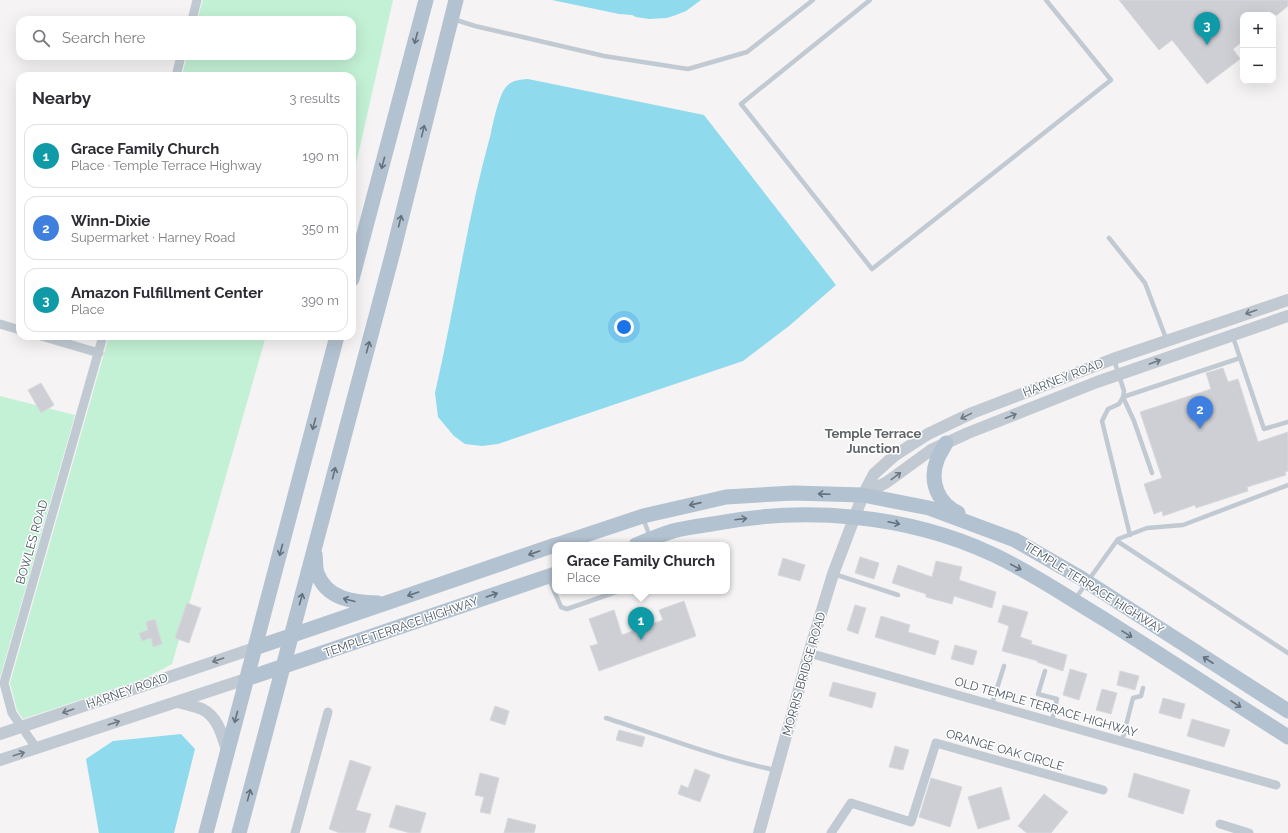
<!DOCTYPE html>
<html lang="en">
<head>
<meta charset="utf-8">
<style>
	:root { --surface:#fff; --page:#f2f2f3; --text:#2b2b33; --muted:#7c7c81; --line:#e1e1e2; --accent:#b45309 }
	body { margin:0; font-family:Raleway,sans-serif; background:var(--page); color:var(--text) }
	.controls { position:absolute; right:12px; top:12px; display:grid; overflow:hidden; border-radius:8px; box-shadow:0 4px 16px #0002 }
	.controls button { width:36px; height:36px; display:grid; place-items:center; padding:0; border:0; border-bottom:1px solid var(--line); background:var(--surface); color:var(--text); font:20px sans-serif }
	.you { position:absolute; left:624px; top:327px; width:14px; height:14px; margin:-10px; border:3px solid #fff; border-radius:50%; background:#1a73e8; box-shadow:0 0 0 6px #1a73e833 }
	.badge { display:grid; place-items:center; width:26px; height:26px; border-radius:50%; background:var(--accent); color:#fff; font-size:13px; font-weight:700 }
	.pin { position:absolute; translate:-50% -33px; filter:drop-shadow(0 1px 2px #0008) }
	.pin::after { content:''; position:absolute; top:21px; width:14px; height:12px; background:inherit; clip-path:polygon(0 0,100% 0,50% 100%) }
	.popup { position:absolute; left:552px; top:542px; width:178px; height:52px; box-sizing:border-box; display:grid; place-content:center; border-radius:8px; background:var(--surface); filter:drop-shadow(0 1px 3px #0005); font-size:13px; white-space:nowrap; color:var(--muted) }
	.popup b { font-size:15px; color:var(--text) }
	.popup::after { content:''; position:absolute; left:50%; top:100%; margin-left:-8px; border:8px solid transparent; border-top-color:var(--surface) }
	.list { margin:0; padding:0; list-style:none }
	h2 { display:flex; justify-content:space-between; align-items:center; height:52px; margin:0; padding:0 16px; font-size:17px }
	h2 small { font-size:13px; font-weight:400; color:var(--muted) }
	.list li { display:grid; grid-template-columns:26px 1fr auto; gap:12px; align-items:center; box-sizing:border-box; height:64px; margin:0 8px 8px; padding:0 8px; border:1px solid var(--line); border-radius:12px }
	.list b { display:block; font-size:15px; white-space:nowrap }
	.list p { margin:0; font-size:13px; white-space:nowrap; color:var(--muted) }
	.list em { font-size:13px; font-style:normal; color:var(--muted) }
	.icon { flex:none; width:22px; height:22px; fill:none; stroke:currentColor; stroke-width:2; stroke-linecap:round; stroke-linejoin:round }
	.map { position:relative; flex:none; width:1288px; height:833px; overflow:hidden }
	.search { position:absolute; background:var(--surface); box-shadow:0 4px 16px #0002; left:16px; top:16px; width:340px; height:44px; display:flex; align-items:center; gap:10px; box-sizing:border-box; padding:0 14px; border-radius:12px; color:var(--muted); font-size:15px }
	.panel { position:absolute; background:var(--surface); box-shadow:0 4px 16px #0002; left:16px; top:72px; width:340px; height:268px; border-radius:12px }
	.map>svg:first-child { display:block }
	.green { fill:#c3f1d5 }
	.water { fill:#90daee }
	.building { fill:#cdcfd5; stroke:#d7d9de }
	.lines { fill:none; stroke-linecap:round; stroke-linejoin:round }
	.service { stroke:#c1cad2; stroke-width:4.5 }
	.minor { stroke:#c1cad2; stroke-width:9 }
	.tertiary { stroke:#c1cad2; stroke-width:12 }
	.primary { stroke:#b3c2d1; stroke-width:15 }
	.oneway { stroke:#64717d }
	.oneway2 { stroke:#6e7983 }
	.labels { text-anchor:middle; stroke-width:3; stroke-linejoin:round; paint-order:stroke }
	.street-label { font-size:12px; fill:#4a5661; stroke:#fff }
	.neighbourhood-label { font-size:13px; font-weight:bold; fill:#5f6368; stroke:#fff }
</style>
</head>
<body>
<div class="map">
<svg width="1288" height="833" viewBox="0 0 1288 833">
	<rect width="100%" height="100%" fill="#f5f3f3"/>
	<!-- green -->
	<path class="green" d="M203 0H393L352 182V76H182L187 56H352V20H197Z
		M109 336H266L172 664 146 678 23 719 17 710 10 683Z
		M0 396 75 415 0 678Z"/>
	<!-- water -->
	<path class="water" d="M552 0H701L686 11 676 15 667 18 649 19 636 17 632 15 619 14Z
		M528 79 704 115 836 285 789 326 743 361 498 444 482 446 465 444 454 436 438 417 435 393C455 306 467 219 491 133 493 123 499 95 506 87 512 80 519 80 528 79Z
		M181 734 195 749 174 833H99L86 759 113 741Z"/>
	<!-- building -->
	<path class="building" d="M1119 0H1288V6L1277 15H1243V41L1233 49 1240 59 1207 84 1172 40 1159 50Z
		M1223 368 1228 382 1238 379 1258 442 1288 432V471L1285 472 1286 475 1247 487 1248 491 1196 508 1195 505 1163 516 1162 511 1154 514 1144 484 1162 478 1140 412 1211 389 1206 373Z
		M41 383 54 405 41 413 28 390Z
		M860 557 879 563 874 579 855 573Z
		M783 558 805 565 800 581 778 575Z
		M936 561 962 567 959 580 996 592 992 608 954 596 952 604 926 597V594L892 583 898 565 932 577Z
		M684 601 696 636 599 671 590 646 598 644 589 619 614 610 622 635 663 620 659 610Z
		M187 603 201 608 189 643 175 638Z
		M855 605 866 608 858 634 847 630Z
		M1003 605 1028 612 1020 637 1032 641 1031 644 1067 655 1063 671 1037 662 1038 661 1002 651 1009 626 998 622Z
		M881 616 910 625 908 632 939 641 935 655 875 637Z
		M155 619 162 644 153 647 151 638 142 641 139 633 148 630 146 622Z
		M955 645 977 651 973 665 951 659Z
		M1070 669 1087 674 1079 700 1063 695Z
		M1120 671 1139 676 1135 690 1117 685Z
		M833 682 876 693 872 708 829 696Z
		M1102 689 1117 693 1111 714 1096 710Z
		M1163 698 1185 704 1181 719 1159 713Z
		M495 706 509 711 505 725 490 720Z
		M1192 719 1230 730 1224 747 1187 736Z
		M619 730 645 737 642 747 616 740Z
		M895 746 909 750 903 770 889 767Z
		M350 760 371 767 356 810 371 814 365 833H340L329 829Z
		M695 769 710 775 700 802 678 794 681 785 688 788Z
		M480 773 499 778 490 814 480 812 484 797 475 795Z
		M1134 773 1190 790 1183 814 1128 797Z
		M931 778 962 787 950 827 919 817Z
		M1001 787 1010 819 978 829 968 797Z
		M1044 794 1068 812 1051 833H1027L1018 826Z
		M396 805 426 813 420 833H410L389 827Z
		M508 818 536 825 534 833H504Z"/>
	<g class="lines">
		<!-- service -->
		<path class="service" d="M870 0 741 104 872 269 1111 80 1046 0
			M453 19 475 26 604 56 688 69 747 52 813 0
			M1109 238 1145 283 1167 341
			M1233 337 1264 429 1288 422
			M1114 360 1124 391 1123 397 1119 404 1108 409 1102 421 1130 535
			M1152 473 1134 421 1123 397 1240 358
			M643 518 650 537
			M1117 541 1288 653
			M834 574 898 595
			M549 579 561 607 567 609 619 591
			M1075 599 1118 539 1147 528 1183 525 1288 485
			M1045 671 1038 694 1057 699 1052 721
			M992 704 1004 666
			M606 718C662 736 717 758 775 770
			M1122 741 1133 698 1141 696 1143 688"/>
		<!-- minor -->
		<path class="minor" d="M192 20 197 0
			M176 76 181 56
			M0 324 20 330
			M41 336 99 353
			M809 653 1276 785
			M37 749 12 713 4 683 103 336
			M1220 824 1249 833
			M295 833 328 712
			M831 833 851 803 911 822 936 743 1103 790"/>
		<!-- tertiary -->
		<path class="tertiary" d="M863 495 887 482 931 450 968 433 1097 382 1288 316
			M178 702C185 704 194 706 202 709 218 717 222 735 227 750
			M0 734 255 648
			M0 760 246 679
			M759 833 809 653 833 574 863 495 874 474 894 456 928 434 972 413 1113 359 1288 300"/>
		<!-- primary -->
		<path class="primary" d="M352 279 426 0
			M946 443C943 449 939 454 937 460 929 482 938 503 958 513
			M556 545 643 516 726 497 793 493 863 495 929 508 1015 540 1081 578 1288 711
			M636 545C648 540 660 535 673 531 685 528 699 526 712 524 804 506 906 514 992 554 1031 572 1067 597 1104 619 1166 658 1227 698 1288 737
			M315 554C316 560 315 567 317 573 327 600 354 602 378 603
			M255 648 555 545
			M246 679 555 574
			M206 833 337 336
			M239 833 393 252 456 0"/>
	</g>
	<!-- one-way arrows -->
	<defs><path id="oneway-shaft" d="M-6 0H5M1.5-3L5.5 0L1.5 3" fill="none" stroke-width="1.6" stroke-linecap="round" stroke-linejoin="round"/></defs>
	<g class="oneway">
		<use href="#oneway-shaft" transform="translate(416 38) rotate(105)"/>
		<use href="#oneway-shaft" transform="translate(423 131) rotate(-76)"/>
		<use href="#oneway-shaft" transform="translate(383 163) rotate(105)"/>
		<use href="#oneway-shaft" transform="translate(400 221) rotate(-76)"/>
		<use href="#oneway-shaft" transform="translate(368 347) rotate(-75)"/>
		<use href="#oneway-shaft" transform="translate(314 424) rotate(105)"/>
		<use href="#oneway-shaft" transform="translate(334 473) rotate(-75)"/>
		<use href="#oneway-shaft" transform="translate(824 494) rotate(-178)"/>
		<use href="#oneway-shaft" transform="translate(695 504) rotate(167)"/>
		<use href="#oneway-shaft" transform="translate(741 519) rotate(-7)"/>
		<use href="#oneway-shaft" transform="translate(894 523) rotate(12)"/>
		<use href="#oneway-shaft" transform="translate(281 550) rotate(105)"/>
		<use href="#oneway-shaft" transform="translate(534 553) rotate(161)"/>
		<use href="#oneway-shaft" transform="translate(1016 567) rotate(28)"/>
		<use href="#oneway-shaft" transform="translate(413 594) rotate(161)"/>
		<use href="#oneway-shaft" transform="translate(492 595) rotate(-19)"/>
		<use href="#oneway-shaft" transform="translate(301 599) rotate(-75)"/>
		<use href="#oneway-shaft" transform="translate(349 600) rotate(-165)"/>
		<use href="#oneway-shaft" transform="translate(1127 634) rotate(32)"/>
		<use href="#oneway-shaft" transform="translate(1208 660) rotate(-147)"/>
		<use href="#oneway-shaft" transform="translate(1236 704) rotate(33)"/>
		<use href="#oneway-shaft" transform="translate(236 717) rotate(105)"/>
		<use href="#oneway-shaft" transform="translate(249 795) rotate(-75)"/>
	</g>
	<g class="oneway2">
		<use href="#oneway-shaft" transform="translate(1251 312) rotate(161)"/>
		<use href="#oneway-shaft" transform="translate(1155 362) rotate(-20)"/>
		<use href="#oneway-shaft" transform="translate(966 416) rotate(154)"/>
		<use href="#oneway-shaft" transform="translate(1011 416) rotate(-22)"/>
		<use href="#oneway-shaft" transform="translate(896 476) rotate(-37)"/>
		<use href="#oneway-shaft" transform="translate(218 660) rotate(161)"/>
		<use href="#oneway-shaft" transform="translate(68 711) rotate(161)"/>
		<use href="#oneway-shaft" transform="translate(114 723) rotate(-18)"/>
		<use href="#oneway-shaft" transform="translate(19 754) rotate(-17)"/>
	</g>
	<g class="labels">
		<!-- street labels -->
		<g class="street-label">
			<text transform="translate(1063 378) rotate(-21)" y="4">HARNEY ROAD</text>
			<text transform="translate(32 542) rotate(-74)" y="4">BOWLES ROAD</text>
			<text transform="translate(1094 588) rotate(32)" y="4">TEMPLE TERRACE HIGHWAY</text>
			<text transform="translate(401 627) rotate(-19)" y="4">TEMPLE TERRACE HIGHWAY</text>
			<text transform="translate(804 674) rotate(-74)" y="4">MORRIS BRIDGE ROAD</text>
			<text transform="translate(127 691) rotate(-19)" y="4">HARNEY ROAD</text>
			<text transform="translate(1046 707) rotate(16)" y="4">OLD TEMPLE TERRACE HIGHWAY</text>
			<text transform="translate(1005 750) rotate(16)" y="4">ORANGE OAK CIRCLE</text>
		</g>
		<!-- neighbourhood labels -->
		<g class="neighbourhood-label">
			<text x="873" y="438">Temple Terrace<tspan x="873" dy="15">Junction</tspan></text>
		</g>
	</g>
</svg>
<div class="controls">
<button>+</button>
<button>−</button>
</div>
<div class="you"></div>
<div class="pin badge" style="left:641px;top:640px;background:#0f9aa8">1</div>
<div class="popup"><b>Grace Family Church</b>Place</div>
<div class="pin badge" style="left:1200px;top:429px;background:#3f7fe0">2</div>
<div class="pin badge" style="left:1207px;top:45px;background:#0f9aa8">3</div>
<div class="search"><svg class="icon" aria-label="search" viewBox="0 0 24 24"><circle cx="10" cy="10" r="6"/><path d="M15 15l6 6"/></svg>Search here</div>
<section class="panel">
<h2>Nearby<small>3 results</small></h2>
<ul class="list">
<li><span class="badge" style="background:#0f9aa8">1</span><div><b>Grace Family Church</b><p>Place · Temple Terrace Highway</p></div><em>190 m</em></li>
<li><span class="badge" style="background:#3f7fe0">2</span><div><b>Winn-Dixie</b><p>Supermarket · Harney Road</p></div><em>350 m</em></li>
<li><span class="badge" style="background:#0f9aa8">3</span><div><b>Amazon Fulfillment Center</b><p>Place</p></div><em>390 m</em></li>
</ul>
</section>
</div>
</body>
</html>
